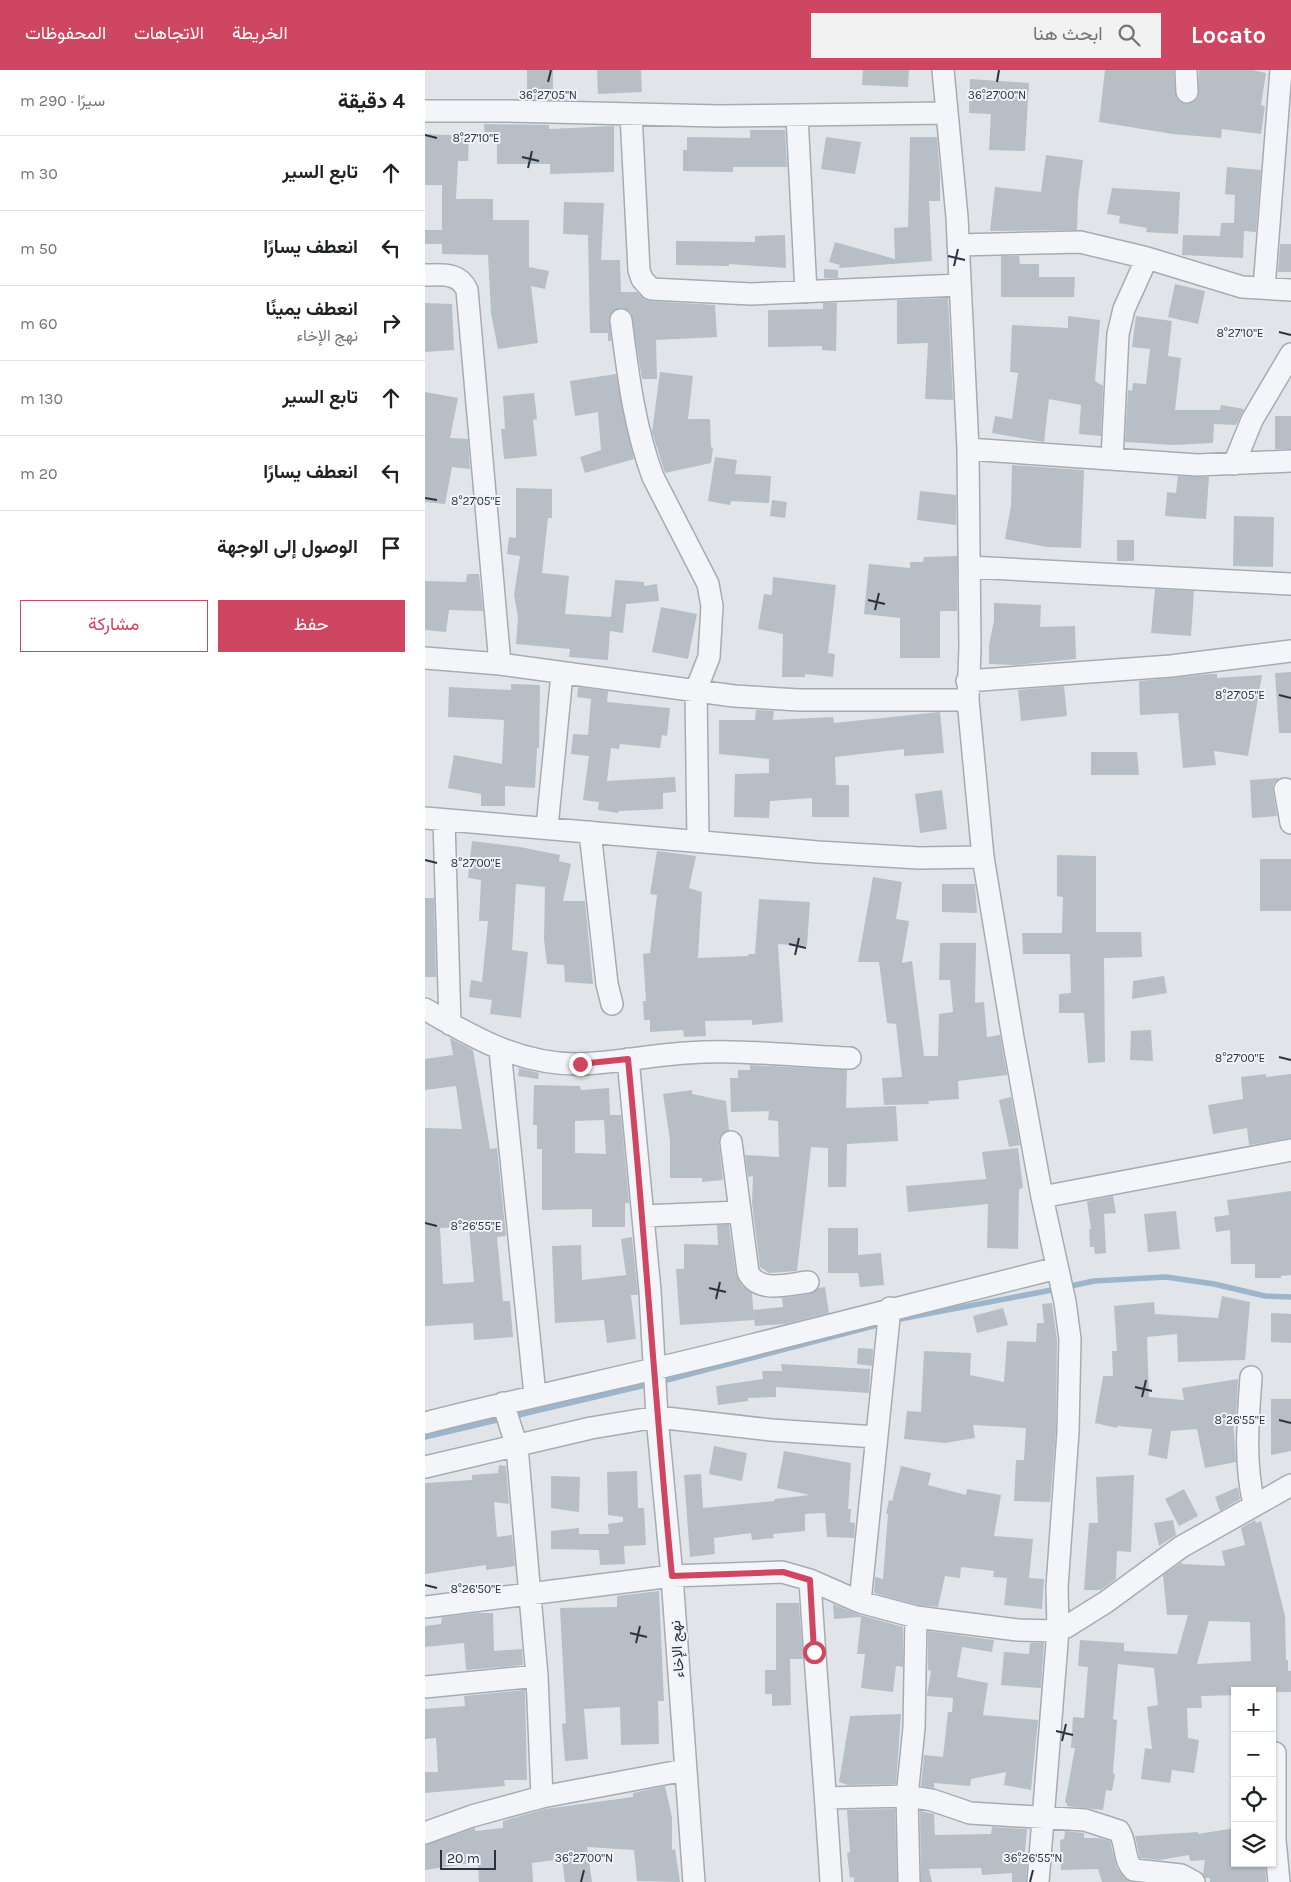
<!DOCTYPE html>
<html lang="ar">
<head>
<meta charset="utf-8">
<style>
	:root { --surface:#fff; --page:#f2f2f2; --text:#202124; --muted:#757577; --line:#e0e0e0; --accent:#ce4662 }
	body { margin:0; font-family:Karla,Vazirmatn,sans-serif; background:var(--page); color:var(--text); direction:rtl }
	.controls { position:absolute; right:15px; bottom:15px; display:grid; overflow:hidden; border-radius:0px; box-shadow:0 1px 4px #0004 }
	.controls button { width:45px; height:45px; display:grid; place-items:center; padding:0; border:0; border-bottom:1px solid var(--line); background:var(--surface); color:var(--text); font:25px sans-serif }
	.scale { position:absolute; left:15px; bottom:12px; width:56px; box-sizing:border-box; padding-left:5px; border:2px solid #293341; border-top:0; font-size:14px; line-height:18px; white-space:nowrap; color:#293341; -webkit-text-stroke:4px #f0f3f7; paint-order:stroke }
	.stop { position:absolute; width:15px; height:15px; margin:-11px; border:4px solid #ce4662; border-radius:50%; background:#fff }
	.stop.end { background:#ce4662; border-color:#fff; box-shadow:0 1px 5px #0008 }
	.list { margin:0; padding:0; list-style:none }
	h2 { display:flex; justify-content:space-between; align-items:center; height:65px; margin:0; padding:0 20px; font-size:21px }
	h2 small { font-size:16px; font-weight:400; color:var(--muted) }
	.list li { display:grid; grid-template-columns:32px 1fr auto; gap:15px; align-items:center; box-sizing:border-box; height:75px; padding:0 20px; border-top:1px solid var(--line) }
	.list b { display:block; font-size:19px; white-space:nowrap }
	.list p { margin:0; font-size:16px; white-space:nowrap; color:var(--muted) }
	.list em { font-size:16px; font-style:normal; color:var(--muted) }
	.actions { display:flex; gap:10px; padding:15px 20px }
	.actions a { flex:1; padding:11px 0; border:1px solid var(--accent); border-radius:0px; text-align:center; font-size:18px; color:var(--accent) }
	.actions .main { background:var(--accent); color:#fff }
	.icon { flex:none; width:28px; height:28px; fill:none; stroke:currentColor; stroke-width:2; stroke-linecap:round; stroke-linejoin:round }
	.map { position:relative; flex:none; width:866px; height:1812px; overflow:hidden; direction:ltr }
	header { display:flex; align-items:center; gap:30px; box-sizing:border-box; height:70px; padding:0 25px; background:var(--accent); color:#fff }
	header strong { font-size:24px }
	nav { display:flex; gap:28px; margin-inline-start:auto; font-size:18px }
	.search { width:350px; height:45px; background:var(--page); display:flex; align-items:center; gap:12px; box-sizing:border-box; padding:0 18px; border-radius:0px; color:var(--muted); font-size:19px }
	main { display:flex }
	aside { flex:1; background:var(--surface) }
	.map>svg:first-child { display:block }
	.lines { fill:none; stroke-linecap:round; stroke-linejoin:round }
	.stream { stroke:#9cb5ca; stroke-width:5.5 }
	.building { fill:#b8bec6; fill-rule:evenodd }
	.street-casing { stroke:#a6acb4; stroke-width:24 }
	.street { stroke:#f3f5f8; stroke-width:21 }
	.route { stroke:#ce4662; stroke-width:6 }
	.ticks { fill:none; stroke:#293341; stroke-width:2 }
	.labels { text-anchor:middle; stroke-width:4; stroke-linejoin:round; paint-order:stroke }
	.street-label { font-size:15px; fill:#293341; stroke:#f0f3f7 }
	.ticks-label { font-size:12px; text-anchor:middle; fill:#293341; stroke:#f0f3f7; stroke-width:4; stroke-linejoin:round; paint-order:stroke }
</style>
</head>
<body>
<header>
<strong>Locato</strong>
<div class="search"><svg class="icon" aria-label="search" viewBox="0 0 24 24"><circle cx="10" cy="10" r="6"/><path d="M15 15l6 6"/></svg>ابحث هنا</div>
<nav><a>الخريطة</a><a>الاتجاهات</a><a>المحفوظات</a></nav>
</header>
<main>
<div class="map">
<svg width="866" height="1812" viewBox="0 0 866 1812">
	<rect width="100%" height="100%" fill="#e1e5ea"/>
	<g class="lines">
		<!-- stream -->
		<path class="stream" d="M641 1217 669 1211 741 1207 789 1214 840 1226 866 1227
			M475 1249 632 1219
			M234 1312 452 1255
			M0 1367 225 1314"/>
	</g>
	<!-- building -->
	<path class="building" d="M102 0H128V25H124V30L102 29Z
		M172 0H216L217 22 173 24Z
		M438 0H484L483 17 437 15Z
		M680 0H749L751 28 762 34 769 32 773 27 774 0H827L841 3 836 35 840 36 836 64 797 59 796 68 748 64 674 52Z
		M545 9 604 13 600 81 564 80 566 44 544 43Z
		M59 54 124 55V59L189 56V102L125 104V94H72V69H60Z
		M325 60H360L362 97H308V102L258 101V80H262V67L325 68Z
		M0 64 44 66 43 91H33L31 129H68V150H104V197L124 201 120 219 106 216 113 273 73 279 66 243 63 185 17 184V174H0V160H17V115H0Z
		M401 67 436 72 430 104 396 99Z
		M485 67H512L515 105V131H504L507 191 414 198 415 195 404 192 410 172 470 189 469 158 483 157Z
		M621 85 658 90 653 129 652 160 565 161 570 117 616 122Z
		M802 97 836 100 831 162 819 161 818 188 757 185 758 165 795 166 796 153H809L810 125 800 124Z
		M687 118 755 122 753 164 721 162 722 158 694 153 695 146 682 144Z
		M139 132 179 133 176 190H195L196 222H212L220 230 225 231 290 235 292 267 231 270 232 309H217L206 242 195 238 185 245 186 271H183V263H165L163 165 138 164Z
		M360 165 361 198 304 194V196L251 195V171L330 172V166Z
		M855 174H866V202H853Z
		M576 186H594L595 194H614V207H650L649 227H576Z
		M399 199 413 200V208H399Z
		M750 214 780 221 773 254 743 247Z
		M523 228 528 330 500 329 503 273 472 274V230Z
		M0 233 27 234 29 280 0 282Z
		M398 233H412L411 281 397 280V276L343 277V240L398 239Z
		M643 246 675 250 670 311 678 316 676 366 654 364 656 335 624 329 619 372 567 363 570 346 587 349 593 303 585 302 587 255 643 258Z
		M711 246 747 251 743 286 756 288 750 340H795L796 335 819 339 811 355 789 354 788 373 749 375 700 372 703 320 707 321 708 313 721 314 725 279 707 277Z
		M235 302 268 306 263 349H285L286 377 288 378 286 393 240 403 227 362Z
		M191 304 209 389 160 403 155 387 176 380 173 342 150 346 145 311Z
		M0 322 33 328 25 368 43 369 45 399 27 397 20 434 0 432Z
		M109 323 112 349 108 350 112 386 79 389 76 359H80L78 326Z
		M850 346H866V379H850Z
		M290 387 312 390 310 404 346 406 344 433 306 431 305 435 283 431Z
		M587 395 659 400 656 478 622 477 580 469 586 436Z
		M753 406 784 407 781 449 740 446 742 422 751 423Z
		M91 418 127 419V448H123L117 503 144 506 140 544 186 547 190 510 219 512V516L232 514 234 531 201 534 198 563 185 561 183 590 144 587 145 579 91 574 93 547 89 525 95 486 82 484 84 467 91 468Z
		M495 421 531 425V455L492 450Z
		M347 430 362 432 360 448 345 446Z
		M809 446 849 447 848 497 808 496Z
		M692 470H709V491H692Z
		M532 486V541H515V588H475V548L439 544 444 494 485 498V492H498L499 487Z
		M42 504H54L58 541 24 540 21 562 0 560V511L41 512Z
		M348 507 411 515 403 583 410 584 408 607 380 604V607H357L358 564 333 559 339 524 347 525Z
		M730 519 769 521 766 566 726 563Z
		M569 533 616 535 615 557 650 556 651 589 591 595 564 594V575L569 551Z
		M236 537 272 544 263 589 227 582Z
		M866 602V663H854L850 603Z
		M785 604H792V608L837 605 823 686 789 681 791 695 758 698 753 643 715 645 714 611Z
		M86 614 115 615 114 678H112L110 718 80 716V736H56V724L23 718 29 685 77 694 79 650 23 647 24 617 86 620Z
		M639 616 642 646 596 651 593 620Z
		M153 617 183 621 182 632 245 638 242 666 237 665 235 678 195 674 194 679 186 678 182 711 250 707 251 722 238 723V739L194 741 193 743 173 740 174 732 158 730 164 686 146 684 148 664 163 665 166 629 152 627Z
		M331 640 349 641 348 650 408 647 409 653 515 642 519 683 479 686V679L410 687 411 715H424V747H387V728L345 731 344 748 309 747 310 704 344 703V689L294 684V650H330Z
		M666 682H712L714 705H666Z
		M854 708 848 714V721L852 746 827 748 825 710Z
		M517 720 522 759 495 763 490 724Z
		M47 771 95 777 135 785 134 791 146 794 138 831H160L168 914 140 912 139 895 122 894 119 869 120 817 91 814 87 880 103 882 96 948 65 944 67 930 44 927 46 910 57 912 63 851H54L56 810 43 808Z
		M232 781 271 786 264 818 277 822 273 888 324 886 323 884H330L334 829 385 832 382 876 353 874 358 952 327 955V950L280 951 281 966 259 967 258 960 225 962V950H219L218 931H221L218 884 225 883 232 825 225 824Z
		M632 785 671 786V862H716L717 887 679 888 680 992 663 993 659 943H634V924L646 923 645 884H598L597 863H637L638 827 632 826Z
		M835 789H866V841H835Z
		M448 807 477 812 471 849 484 851 477 893 487 891 499 986H513L514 944 528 942 525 910H514L515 873H551L550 933 559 932 562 967 575 965 582 1005 533 1011 534 1029 503 1031 504 1034 459 1035 457 1008 477 1007 471 954 462 953 454 892H433Z
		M517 814H550L552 843 517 842Z
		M0 828H9L11 907H0Z
		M739 906 742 923 707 929 708 911Z
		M726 960 728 991 705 990 706 961Z
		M25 968 48 980 65 1079 72 1078 81 1166 72 1167 78 1231H85L88 1267 49 1270 48 1253 0 1256V1058L37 1059 31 1016 0 1020V989L28 985ZM44 1157 49 1212 18 1214 15 1158Z
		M325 995 422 1000 421 1038 471 1036 473 1071 422 1074 421 1117H403V1078L386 1077 372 1201 344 1203 335 1197 327 1133 328 1106 323 1107 320 1085 354 1087 353 1051 343 1050 344 1041 306 1042 305 1008H313V1000H325Z
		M94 998 114 1003 113 1009 93 1006Z
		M841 1004V1007L866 1004V1068L824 1075 822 1058 788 1064 783 1035 818 1029 816 1007Z
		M109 1015 155 1016 156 1020 184 1018 185 1045H196L204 1133H200V1157H167V1139L117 1140V1079H112V1055H108ZM179 1050 181 1084 150 1083V1051Z
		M267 1020V1024L301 1031 304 1060 295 1067 294 1073 298 1110 277 1112V1108H245V1070L238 1024Z
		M586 1027 595 1075 584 1077 574 1030Z
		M593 1078 598 1118 594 1119 593 1179 562 1178 563 1134 483 1142 481 1116 561 1109 557 1082Z
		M866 1121V1205L856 1206V1208H830V1194H806L805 1160 791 1162 789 1147 804 1145 802 1130Z
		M688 1126 691 1143 679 1144 681 1183 670 1184 669 1177H665L664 1159H666L662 1131Z
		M751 1141 755 1179 723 1182 719 1144Z
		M292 1155H304L311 1204 317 1216 327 1223 329 1250 255 1255 251 1199H259V1174L293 1175Z
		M403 1158H433V1185L456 1183 459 1215 435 1217 433 1203H403Z
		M207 1167 213 1225H206L211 1269 182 1273 179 1250 130 1253 127 1176 156 1175 157 1210 201 1205 196 1169Z
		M400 1217 404 1243 360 1254 330 1256 328 1240 358 1237 357 1228 385 1224 393 1218Z
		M797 1226 825 1232 820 1290 753 1292 752 1264 722 1267 724 1327 759 1330 757 1318 813 1309 811 1348H808L811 1392 780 1398 772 1359 746 1361 742 1389 723 1385 727 1359 692 1356V1358L670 1353 678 1306H688L687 1281H692L689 1236 729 1232 730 1244 793 1248Z
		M627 1233 632 1270 631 1361 625 1432 589 1431 591 1390H599L601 1358 548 1355 550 1368 520 1373 479 1369 482 1341 496 1342 499 1281 546 1283 545 1305 579 1312 582 1271 611 1272 612 1253H619L617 1234Z
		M578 1238 583 1255 552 1263 548 1246Z
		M846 1243 866 1244V1273L846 1272Z
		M433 1278 448 1279 447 1296 432 1294Z
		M356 1294 445 1299 444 1323 351 1317V1327L323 1328V1331L293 1335 291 1316 338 1309 337 1301H357Z
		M846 1329H866V1381L846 1385Z
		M289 1376 322 1383 317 1411 284 1404Z
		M359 1381 426 1393 423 1439H426L425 1452 430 1453 429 1468 402 1467 400 1443 380 1444V1461L348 1464 349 1468 327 1470 326 1463 289 1468 290 1484 265 1487 259 1405 276 1404 278 1438 349 1431 350 1429 385 1425 352 1418Z
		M74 1395 81 1396 84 1434 69 1432 72 1467 87 1465 90 1496 61 1500V1495L0 1504V1413L47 1410V1405L73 1403Z
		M476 1396 506 1403 503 1415 541 1425 542 1419 576 1425 569 1466 608 1469 604 1508 619 1509 617 1539 579 1535 582 1508 568 1507 569 1501 536 1497 535 1508 520 1506 513 1537 493 1535 449 1523 450 1507 458 1509 463 1444H461L464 1430 467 1431Z
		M212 1401 213 1438H219L221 1475 199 1476 200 1494 175 1495 174 1480 126 1479V1461L154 1458V1464H184L183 1454 198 1452V1447L183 1445 182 1402Z
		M709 1405 706 1482 692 1481 691 1509 676 1520H659L664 1453H673L671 1407Z
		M126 1406 155 1407 154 1442 126 1438Z
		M813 1417 815 1429 795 1441 790 1427Z
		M759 1419 773 1446 754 1456 740 1429Z
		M748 1450 751 1465 734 1476 729 1453Z
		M830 1450 831 1453 836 1451 860 1546 861 1590H863V1601H866V1622L810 1621V1625L776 1626 777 1638H762L763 1668 774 1670 769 1703 747 1700 745 1713 716 1709 720 1678 727 1679 722 1637 733 1635 729 1598 693 1594 688 1649 692 1650 688 1703 690 1704 687 1721 681 1720 678 1740 642 1736V1733H640L650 1678H646L648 1647 659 1648 663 1597 653 1596 655 1570 699 1573V1581L752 1584 763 1545H742L738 1505 757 1492V1494L800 1496 797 1481 820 1475 816 1458ZM784 1551 825 1552 826 1591 772 1594Z
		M234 1521 239 1631H233L234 1674 196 1675 195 1637 159 1639 163 1689 140 1691 137 1654 141 1653 135 1538 192 1537V1526Z
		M351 1533H374L378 1589H365L366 1635 347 1636V1624H340V1600H351Z
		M408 1534 432 1544 478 1557V1597L471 1596 468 1622 436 1618 440 1584H432L436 1547 409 1549Z
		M52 1543H68L69 1581 97 1579 98 1595 41 1600 39 1573 0 1577V1556L16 1554 17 1547Z
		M503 1561 569 1570 567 1582 537 1577 532 1607 563 1613 558 1645 613 1650 606 1720 579 1715 581 1702 546 1709 545 1716 509 1713V1718L496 1716 499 1685 518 1687 523 1642H527L528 1628 502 1626 506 1601 503 1600Z
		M605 1573H619L616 1618 576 1615 579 1582 604 1584Z
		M100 1620 102 1710H79L80 1716 0 1723V1702H13L11 1668 0 1669V1639L40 1636 39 1626Z
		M476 1644 471 1714 423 1715 414 1712 425 1646Z
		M240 1716 247 1747V1780L250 1779 255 1812 212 1811 209 1780 162 1777 167 1812H140L137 1789 107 1793 108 1812H54L53 1792 0 1800V1775L50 1758V1761L78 1758V1751L120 1739 208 1727V1723Z
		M470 1739 472 1812H429V1807L425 1808 422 1783 425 1782 422 1740Z
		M495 1741 509 1744 510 1765 566 1764 567 1757 602 1759 599 1794H602L601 1812H587V1803L557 1805 556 1798 504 1799 507 1812H496Z
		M810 1758V1793H840L841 1812H785V1808H780L778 1804 780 1790 765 1791 764 1785 735 1790 715 1788 710 1766 773 1762V1764Z
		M640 1761 659 1763V1768H674L685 1771 692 1798 700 1808 707 1812H677L673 1799 636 1800 635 1770 639 1769Z"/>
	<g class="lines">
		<defs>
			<path id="street" d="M518 0 532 147 543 379 545 577 543 630 558 787 588 968 617 1127 640 1232 645 1269 643 1362 632 1517 633 1560 613 1812
				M761 0 762 22
				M0 41H81L294 46 522 43
				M206 44 214 200 217 209 226 219 326 224 535 215
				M372 46 381 222
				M533 175 655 172 722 188 817 217 866 220
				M0 205C17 205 34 202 42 220L75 594
				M839 218 856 0
				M196 250C203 304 209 356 228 407L283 514 287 536 284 587 271 620 273 771
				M543 379 772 395 866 391
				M687 389 693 264 699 239 722 188
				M809 394 827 350 866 284
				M544 497 866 514
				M0 588 75 594 309 626 374 630H543
				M542 611 746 596 866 581
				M860 719 866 753
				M0 748 393 782 494 788 558 787
				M19 750 25 954
				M122 757 137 604
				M165 762 182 914 187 934
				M0 939C49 968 96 995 155 994 191 993 226 985 261 983 315 979 371 986 425 988
				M75 980 110 1325
				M203 989 225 1221 232 1347 247 1506 269 1812
				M306 1072 323 1202C333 1224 364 1214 383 1212
				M617 1127 866 1080
				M218 1146 315 1142
				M826 1307C823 1350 819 1392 829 1434
				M78 1333 92 1377 112 1606 117 1727
				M0 1353C109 1325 219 1303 327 1275 429 1250 530 1223 632 1198
				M0 1397 166 1358 232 1347 346 1360 451 1367
				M385 1510C391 1611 400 1711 406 1812
				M435 1532 465 1238
				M0 1537 247 1506 357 1502 385 1510 435 1532 491 1547 593 1560 628 1561 641 1557 681 1532 756 1477 866 1415
				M0 1617 112 1606
				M850 1683V1770L854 1812
				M401 1728 482 1726 507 1730 545 1743 660 1750 694 1761C702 1773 698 1791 709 1800L756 1805 769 1812
				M0 1763 47 1746 117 1727 260 1700
				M484 1812 482 1726 489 1658 491 1547"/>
		</defs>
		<!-- street casing -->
		<use href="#street" class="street-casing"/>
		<!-- street -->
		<use href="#street" class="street"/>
	</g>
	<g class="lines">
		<!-- route -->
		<path class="route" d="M155 994 203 989C220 1161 230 1334 247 1506L358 1502 385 1510 389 1582"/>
	</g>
	<!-- ticks -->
	<path class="ticks" d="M123 12 126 0M572 12 574 0M0 65 12 68M97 87 114 91M103 98 107 81M523 186 540 190M529 196 533 179M854 262 866 265M0 428 12 430M443 530 460 534M450 540 454 523M854 625 866 628M0 790 12 793M364 874 381 878M370 885 374 868M854 987 866 990M0 1153 12 1156M284 1218 301 1222M291 1229 295 1212M710 1317 727 1321M717 1327 721 1310M854 1350 866 1353M0 1515 12 1518M205 1563 222 1567M211 1573 215 1556M631 1661 648 1665M637 1671 641 1654M156 1812 159 1800M605 1812 608 1800"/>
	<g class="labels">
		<!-- street labels -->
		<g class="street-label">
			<text transform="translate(252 1579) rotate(-94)" y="5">نهج الإخاء</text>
		</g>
	</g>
	<g class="ticks-label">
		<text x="123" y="29">36°27'05"N</text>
		<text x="572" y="29">36°27'00"N</text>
		<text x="51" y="72">8°27'10"E</text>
		<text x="815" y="267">8°27'10"E</text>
		<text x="51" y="435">8°27'05"E</text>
		<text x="815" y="629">8°27'05"E</text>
		<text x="51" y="797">8°27'00"E</text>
		<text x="815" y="992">8°27'00"E</text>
		<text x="51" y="1160">8°26'55"E</text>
		<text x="815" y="1354">8°26'55"E</text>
		<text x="51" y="1523">8°26'50"E</text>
		<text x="159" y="1792">36°27'00"N</text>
		<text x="608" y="1792">36°26'55"N</text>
	</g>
</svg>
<div class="controls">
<button>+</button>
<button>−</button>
<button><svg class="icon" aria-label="locate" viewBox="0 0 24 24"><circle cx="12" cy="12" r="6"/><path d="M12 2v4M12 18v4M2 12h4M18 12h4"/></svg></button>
<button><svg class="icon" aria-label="layers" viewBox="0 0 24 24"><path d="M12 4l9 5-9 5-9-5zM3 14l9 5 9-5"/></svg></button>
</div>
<div class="scale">20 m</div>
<div class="stop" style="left:389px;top:1582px"></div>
<div class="stop end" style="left:155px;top:994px"></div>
</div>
<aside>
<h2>4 دقيقة<small>سيرًا · 290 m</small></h2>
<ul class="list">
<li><svg class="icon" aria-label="ahead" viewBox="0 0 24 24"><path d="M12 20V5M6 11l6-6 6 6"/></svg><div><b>تابع السير</b></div><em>30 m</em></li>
<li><svg class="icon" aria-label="left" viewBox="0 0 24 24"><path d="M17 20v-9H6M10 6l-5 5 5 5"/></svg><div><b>انعطف يسارًا</b></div><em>50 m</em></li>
<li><svg class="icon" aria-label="right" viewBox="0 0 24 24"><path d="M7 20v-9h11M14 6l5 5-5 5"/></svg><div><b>انعطف يمينًا</b><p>نهج الإخاء</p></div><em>60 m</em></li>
<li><svg class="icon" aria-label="ahead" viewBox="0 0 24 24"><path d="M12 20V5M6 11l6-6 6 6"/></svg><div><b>تابع السير</b></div><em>130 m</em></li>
<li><svg class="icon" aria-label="left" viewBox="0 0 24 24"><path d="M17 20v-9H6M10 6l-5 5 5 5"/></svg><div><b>انعطف يسارًا</b></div><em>20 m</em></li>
<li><svg class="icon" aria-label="arrive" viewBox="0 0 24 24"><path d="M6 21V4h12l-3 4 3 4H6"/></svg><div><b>الوصول إلى الوجهة</b></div></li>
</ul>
<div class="actions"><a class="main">حفظ</a><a>مشاركة</a></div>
</aside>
</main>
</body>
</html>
